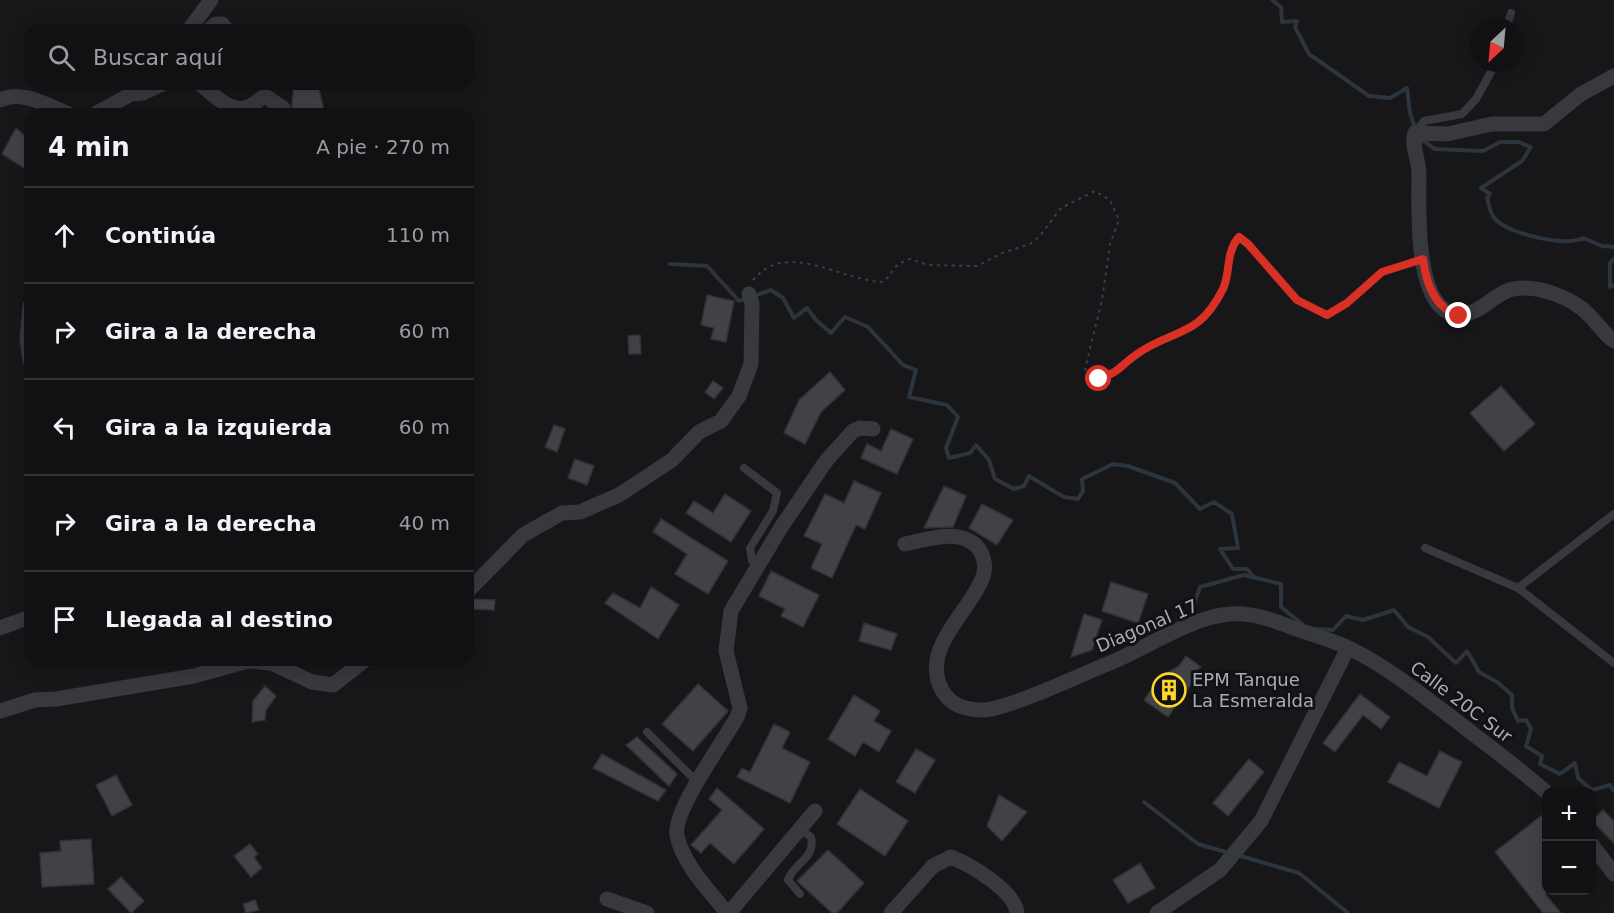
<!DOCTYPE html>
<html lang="es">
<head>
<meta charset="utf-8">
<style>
	:root { --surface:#111113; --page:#1e1f21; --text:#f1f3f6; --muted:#9c9da0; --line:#303133 }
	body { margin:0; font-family:"DejaVu Sans",sans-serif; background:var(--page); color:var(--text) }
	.controls { position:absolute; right:18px; bottom:18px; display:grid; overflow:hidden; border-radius:12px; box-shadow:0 3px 15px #0003 }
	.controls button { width:54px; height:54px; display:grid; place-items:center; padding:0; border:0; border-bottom:2px solid var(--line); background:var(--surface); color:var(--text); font:30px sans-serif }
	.compass { position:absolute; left:1470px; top:18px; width:54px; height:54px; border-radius:50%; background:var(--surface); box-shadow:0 3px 15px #0003; rotate:206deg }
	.stop { position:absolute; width:18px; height:18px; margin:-14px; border:4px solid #d93025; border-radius:50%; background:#fff }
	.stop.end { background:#d93025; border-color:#fff; box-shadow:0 2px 6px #0008 }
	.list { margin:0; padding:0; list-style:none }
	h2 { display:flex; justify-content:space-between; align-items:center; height:78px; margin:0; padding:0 24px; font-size:26px }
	h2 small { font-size:20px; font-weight:400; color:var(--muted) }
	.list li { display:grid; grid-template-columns:39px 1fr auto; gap:18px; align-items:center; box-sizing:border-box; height:96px; padding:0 24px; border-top:2px solid var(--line) }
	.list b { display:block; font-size:22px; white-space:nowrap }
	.list em { font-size:20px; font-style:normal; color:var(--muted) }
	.icon { flex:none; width:33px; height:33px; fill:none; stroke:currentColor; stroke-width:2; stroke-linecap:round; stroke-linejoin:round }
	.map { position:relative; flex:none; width:1614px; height:913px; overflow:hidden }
	.search { position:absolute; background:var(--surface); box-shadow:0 3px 15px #0003; left:24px; top:24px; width:450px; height:66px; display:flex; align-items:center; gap:15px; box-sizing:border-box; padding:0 21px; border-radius:18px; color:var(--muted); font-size:22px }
	.panel { position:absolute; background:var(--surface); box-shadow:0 3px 15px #0003; left:24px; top:108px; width:450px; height:558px; border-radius:18px }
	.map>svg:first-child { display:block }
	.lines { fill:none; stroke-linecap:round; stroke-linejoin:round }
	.stream { stroke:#2c343e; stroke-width:4 }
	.building { fill:#414146; stroke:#323135; stroke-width:1.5 }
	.path { stroke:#3e3f46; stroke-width:2; stroke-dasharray:3 4.5; stroke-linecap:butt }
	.service { stroke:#38383f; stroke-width:8 }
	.minor { stroke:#38383f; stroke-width:15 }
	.route { stroke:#d93025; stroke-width:8 }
	.labels { text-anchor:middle; stroke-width:6; stroke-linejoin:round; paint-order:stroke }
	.street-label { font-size:18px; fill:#a8abba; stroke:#121214 }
	.poi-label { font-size:18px; fill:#a8abba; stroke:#121214; text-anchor:start }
</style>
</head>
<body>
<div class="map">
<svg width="1614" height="913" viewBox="0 0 1614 913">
	<rect width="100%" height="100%" fill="#171719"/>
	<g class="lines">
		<!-- stream -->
		<path class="stream" d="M1272 0 1281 7 1282 22 1297 21 1295 27 1309 54 1369 96 1390 98 1407 88 1410 113 1415 128
			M1419 138 1435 149 1483 151 1500 142H1518L1531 147 1522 161 1481 188 1490 194 1487 198C1489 205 1490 215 1496 220 1510 234 1565 247 1583 238L1602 246 1614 247
			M1614 259 1610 263V287L1614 285
			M670 264 707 266 739 301 747 298
			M754 296 771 290 783 298 794 318 807 308 816 320 831 333 845 317 868 327 903 365 916 370 909 397 947 405 958 417 946 448 949 458 970 453 976 445 989 460 995 479 1014 489 1024 486 1029 476 1064 497 1078 499 1083 491 1082 479 1113 464 1128 466 1175 483 1200 509 1214 502 1232 514 1238 548 1220 549 1233 569H1247L1255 578
			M1191 613 1200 587 1244 575 1281 584V607L1302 624
			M1317 629 1333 630 1346 616 1363 620 1394 610 1408 627 1428 637 1456 663 1467 651 1479 672 1497 682 1512 695V708L1518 721 1526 720 1531 729 1526 746 1542 756 1540 764 1560 774 1575 763 1578 778 1592 790 1610 785 1614 791
			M1144 802 1198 844 1229 853
			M1237 855 1299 873 1348 913"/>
	</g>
	<!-- building -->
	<path class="building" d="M294 84 318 85 325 114H291Z
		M16 128 30 140V156L24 168 2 154Z
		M707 295 734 301 726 342 711 339 714 328 701 325Z
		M640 335 641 354H629L628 336Z
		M830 372 845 390 821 412 805 444 784 433 799 400Z
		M713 381 723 388 714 399 705 392Z
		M1501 386 1535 424 1504 451 1470 413Z
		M554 425 565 429 557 452 545 447Z
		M891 429 913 439 897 474 861 458 867 444 881 451Z
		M575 459 594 466 587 485 568 478Z
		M854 481 881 493 865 529 856 525 832 578 811 568 822 544 804 536 825 494 844 503Z
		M944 486 966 496 953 527 924 528Z
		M725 494 751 511 731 542 686 513 694 501 713 513Z
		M982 504 1013 520 997 545 969 528Z
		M661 519 728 561 708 594 675 574 687 554 653 532Z
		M771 571 819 595 803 627 781 616 785 609 759 596Z
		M1111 582 1148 594 1138 623 1102 611Z
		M651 587 679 605 658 639 605 603 613 593 640 608Z
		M472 599 495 600 494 610 471 609Z
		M1084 614 1102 620 1092 650 1071 657Z
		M864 623 897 634 891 650 859 641Z
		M1186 656 1201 667 1190 674 1194 680 1168 717 1144 700 1160 677 1179 666Z
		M698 684 728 711 693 751 662 724Z
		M265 686 276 696 266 710 265 720 252 722 253 701Z
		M1360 694 1390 717 1381 729 1363 715 1335 752 1323 743Z
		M854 695 880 711 874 721 891 731 879 752 863 742 855 756 828 739Z
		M774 724 790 732 782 748 810 762 790 803 737 777 742 768 750 772Z
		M637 737 677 774 669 786 626 745Z
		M916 749 935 760 915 793 896 782Z
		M1440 751 1462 762 1439 808 1388 782 1399 762 1427 776Z
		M602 754 666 790 658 801 593 768Z
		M1249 759 1264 772 1228 816 1213 803Z
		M116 775 132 805 112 816 96 785Z
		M717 788 764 829 734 864 710 843 701 853 691 845 722 810 709 799Z
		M860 789 908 821 885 856 837 824Z
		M999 795 1027 812 1002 841 987 826Z
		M1603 810 1614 821V843L1592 821Z
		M1546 812V895L1561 913H1543L1495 852Z
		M91 839 94 884 42 887 40 853 61 851 60 841Z
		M250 844 258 854 254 857 262 868 251 877 234 856Z
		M828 850 864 883 837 913H832L797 881Z
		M1140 863 1155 888 1128 903 1113 880Z
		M121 877 144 901 131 913 108 889Z
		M255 900 259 910 246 913 243 904Z"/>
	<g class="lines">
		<!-- path -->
		<path class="path" d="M753 280C787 239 840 281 884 282L898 264 910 259 928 265 977 266 1002 253 1030 244 1039 237 1061 208 1095 191 1110 200 1119 220 1110 244 1102 300 1085 369 1099 379C1120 372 1121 365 1137 354 1174 328 1198 339 1223 289 1231 272 1225 253 1239 237L1248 244 1297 300 1327 315 1347 303 1382 272 1409 263"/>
		<!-- service -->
		<path class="service" d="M1507 27 1511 13
			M1415 133 1424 121 1462 114 1476 99 1496 63
			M744 468 777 493 773 511 750 548 752 561 758 565
			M1425 548 1518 588 1614 663
			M1518 588 1614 514
			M647 732 697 782
			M800 829 811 837C816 859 794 862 788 880L800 894"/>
		<!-- minor -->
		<path class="minor" d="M189 30 211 0
			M209 30 216 24H222L227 30
			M1614 76 1581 94 1544 124H1492L1447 134 1415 133C1411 146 1419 160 1419 174 1419 206 1413 307 1456 315 1469 317 1484 306 1493 299 1499 295 1507 290 1513 289 1537 284 1573 298 1589 315 1598 324 1603 333 1614 341
			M200 84C213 94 231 114 248 107 254 105 259 99 265 96L283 108
			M131 94 143 93 162 84
			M0 100C22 89 48 106 69 114
			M95 114 131 94 142 84
			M30 306 27 339 30 361
			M905 544C930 539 965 526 981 552 985 560 986 571 982 579 968 614 920 649 942 690 950 705 964 709 980 710 1003 712 1084 673 1110 663 1146 648 1191 617 1230 614 1253 612 1275 621 1296 629 1314 635 1332 640 1349 648 1390 668 1427 699 1463 726 1491 748 1520 769 1546 792
			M468 591 523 535 562 513 580 512 619 495 672 460 699 432 721 421 739 396 751 364 752 304 749 294
			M0 628 30 617
			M0 711 35 700 56 699 194 676 248 661 271 663 312 682 333 685 365 660
			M1592 845 1614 874
			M607 899 647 913
			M727 913C709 890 684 866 677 836 672 811 725 740 738 715L740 708 726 651 731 611 780 529 826 461 853 431 860 428 873 429
			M729 913 815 811
			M891 913 933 866 951 857C971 865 1015 891 1017 913
			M1157 913 1220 870 1261 821 1348 648"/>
	</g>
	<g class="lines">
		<!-- route -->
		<path class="route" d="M1099 379C1120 372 1121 365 1137 354 1174 328 1198 339 1223 289 1231 272 1225 253 1239 237L1248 244 1297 300 1327 315 1347 303 1382 272 1423 259C1426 283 1434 308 1459 316"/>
	</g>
	<!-- icons -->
	<defs>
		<symbol id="building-ring" viewBox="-11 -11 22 22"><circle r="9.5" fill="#121214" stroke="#fdd62b" stroke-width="1.5"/><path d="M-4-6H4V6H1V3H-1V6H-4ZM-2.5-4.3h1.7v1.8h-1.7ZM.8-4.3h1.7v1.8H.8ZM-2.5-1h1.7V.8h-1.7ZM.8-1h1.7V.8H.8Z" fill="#fdd62b"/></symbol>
	</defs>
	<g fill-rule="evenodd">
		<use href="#building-ring" x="1150" y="671" width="38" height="38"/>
	</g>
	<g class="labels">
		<!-- street labels -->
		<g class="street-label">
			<text transform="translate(1147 626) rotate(-23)" y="6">Diagonal 17</text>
			<text transform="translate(1461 702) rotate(37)" y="6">Calle 20C Sur</text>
		</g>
		<!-- poi labels -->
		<g class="poi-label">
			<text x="1192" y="686">EPM Tanque<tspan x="1192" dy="21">La Esmeralda</tspan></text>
		</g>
	</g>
</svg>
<div class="controls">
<button>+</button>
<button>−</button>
</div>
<svg class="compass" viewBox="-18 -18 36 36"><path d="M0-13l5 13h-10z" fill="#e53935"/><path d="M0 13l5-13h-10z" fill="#9c9da0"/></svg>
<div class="stop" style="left:1099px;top:379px"></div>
<div class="stop end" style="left:1459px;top:316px"></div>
<div class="search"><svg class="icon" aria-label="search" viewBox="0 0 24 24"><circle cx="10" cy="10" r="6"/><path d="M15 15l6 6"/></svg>Buscar aquí</div>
<section class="panel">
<h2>4 min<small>A pie · 270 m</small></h2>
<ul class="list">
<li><svg class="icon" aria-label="ahead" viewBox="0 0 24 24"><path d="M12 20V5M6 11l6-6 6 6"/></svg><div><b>Continúa</b></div><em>110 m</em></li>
<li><svg class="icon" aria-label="right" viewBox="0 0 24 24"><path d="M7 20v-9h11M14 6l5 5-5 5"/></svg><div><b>Gira a la derecha</b></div><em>60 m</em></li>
<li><svg class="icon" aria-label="left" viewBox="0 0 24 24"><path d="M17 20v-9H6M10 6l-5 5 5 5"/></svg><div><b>Gira a la izquierda</b></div><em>60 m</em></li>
<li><svg class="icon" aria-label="right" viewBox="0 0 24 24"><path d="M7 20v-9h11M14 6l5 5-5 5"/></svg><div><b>Gira a la derecha</b></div><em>40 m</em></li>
<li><svg class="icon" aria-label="arrive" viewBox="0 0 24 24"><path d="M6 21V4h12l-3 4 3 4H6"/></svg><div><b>Llegada al destino</b></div></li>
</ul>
</section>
</div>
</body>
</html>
